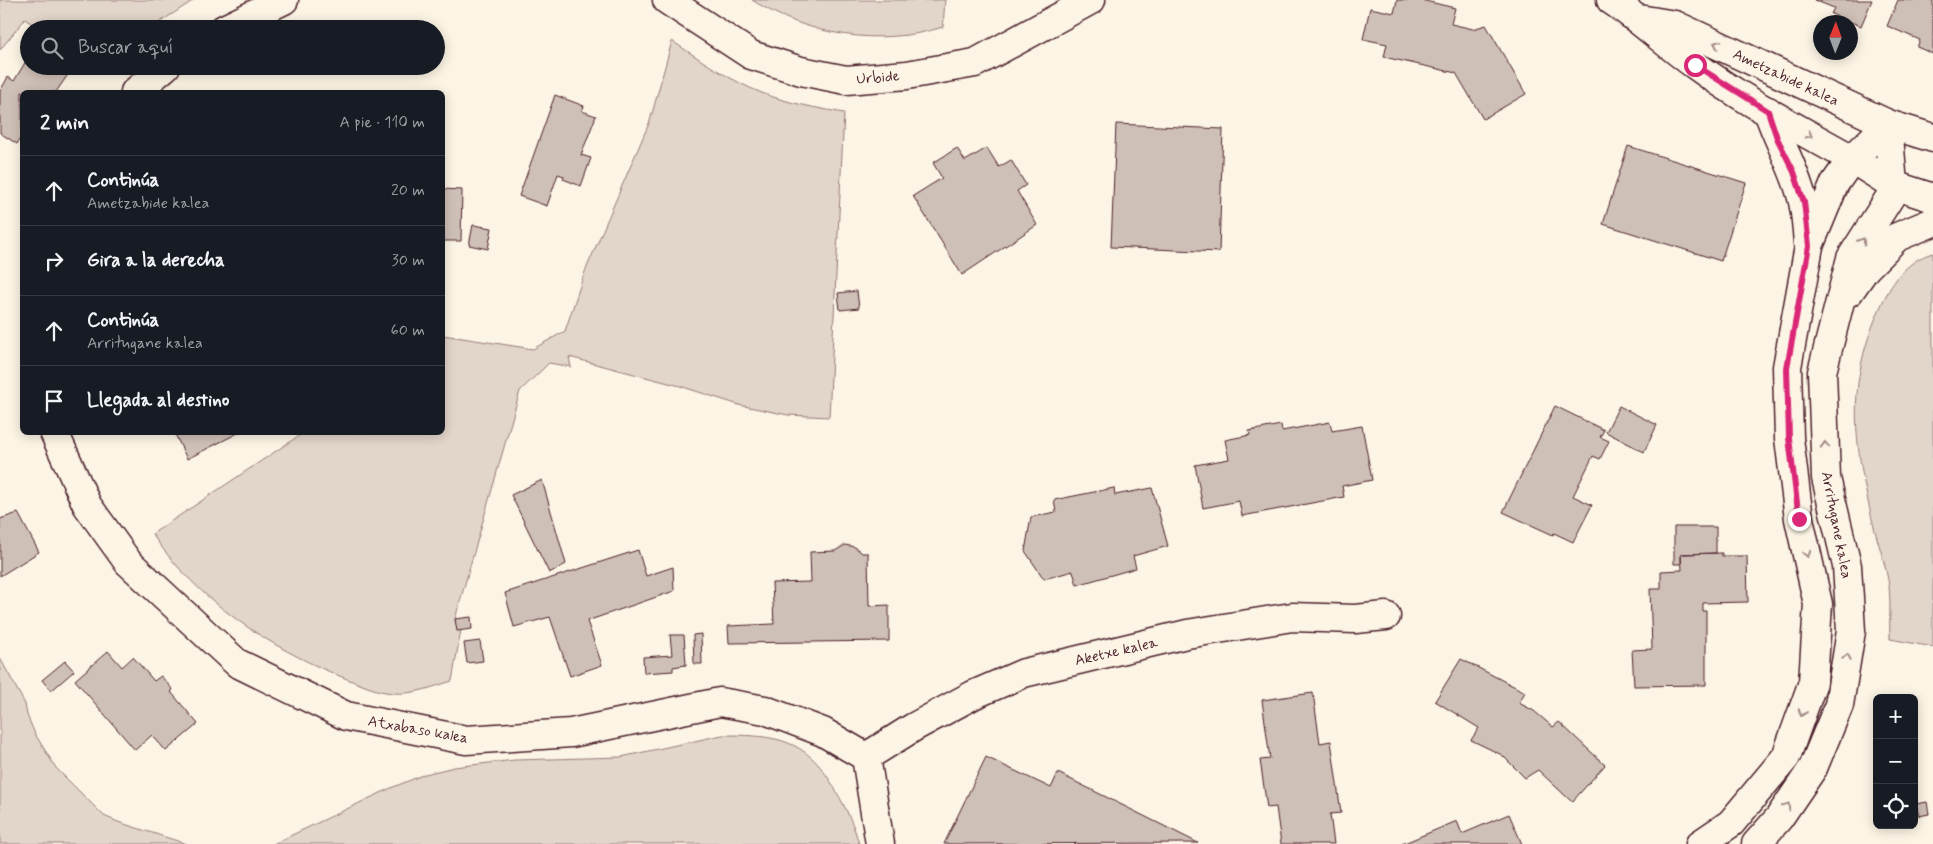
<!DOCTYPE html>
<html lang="es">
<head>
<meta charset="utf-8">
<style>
	:root { --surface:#171b24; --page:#242831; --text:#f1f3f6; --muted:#9ea1a6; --line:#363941 }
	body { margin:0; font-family:Mynerve,sans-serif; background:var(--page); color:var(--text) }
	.controls { position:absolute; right:15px; bottom:15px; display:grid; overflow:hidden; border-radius:8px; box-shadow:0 2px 12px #0003 }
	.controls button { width:45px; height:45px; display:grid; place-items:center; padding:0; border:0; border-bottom:1px solid var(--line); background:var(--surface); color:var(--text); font:25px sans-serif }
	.compass { position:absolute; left:1813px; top:15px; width:45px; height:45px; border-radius:50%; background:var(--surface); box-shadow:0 2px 12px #0003; rotate:1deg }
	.stop { position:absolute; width:15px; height:15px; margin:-11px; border:4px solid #db2777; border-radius:50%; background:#fff }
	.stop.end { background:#db2777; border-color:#fff; box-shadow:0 1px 5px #0008 }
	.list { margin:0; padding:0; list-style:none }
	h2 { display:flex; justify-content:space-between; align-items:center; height:65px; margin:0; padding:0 20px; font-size:21px }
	h2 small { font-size:16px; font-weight:400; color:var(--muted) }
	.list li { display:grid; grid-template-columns:32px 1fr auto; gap:15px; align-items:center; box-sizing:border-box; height:70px; padding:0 20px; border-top:1px solid var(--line) }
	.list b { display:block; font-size:19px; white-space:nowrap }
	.list p { margin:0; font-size:16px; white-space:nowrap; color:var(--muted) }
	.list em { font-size:16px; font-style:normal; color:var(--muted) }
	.icon { flex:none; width:28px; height:28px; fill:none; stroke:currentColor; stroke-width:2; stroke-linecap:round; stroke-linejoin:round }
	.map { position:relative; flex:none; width:1933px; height:844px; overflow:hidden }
	.search { position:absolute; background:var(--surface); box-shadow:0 2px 12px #0003; left:20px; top:20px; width:425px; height:55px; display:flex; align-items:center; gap:12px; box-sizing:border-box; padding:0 18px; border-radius:28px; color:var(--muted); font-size:19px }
	.panel { position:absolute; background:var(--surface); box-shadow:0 2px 12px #0003; left:20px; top:90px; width:425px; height:345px; border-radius:8px }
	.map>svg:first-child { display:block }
	.green { fill:#e2d5ca; stroke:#967a7a }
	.building { fill:#cfc0b7; stroke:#4a1f2b }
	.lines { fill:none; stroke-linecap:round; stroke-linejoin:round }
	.minor-casing { stroke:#4a1f2b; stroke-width:31 }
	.tertiary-casing { stroke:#4a1f2b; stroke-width:31 }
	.minor { stroke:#fcf5e5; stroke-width:28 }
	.tertiary { stroke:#fcf5e5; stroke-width:28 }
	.oneway { stroke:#a38a88 }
	.route { stroke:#db2777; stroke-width:6 }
	.labels { text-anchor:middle; stroke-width:4.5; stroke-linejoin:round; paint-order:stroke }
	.street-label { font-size:15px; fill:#4a1f2b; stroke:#fcf5e5 }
</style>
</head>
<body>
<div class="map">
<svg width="1933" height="844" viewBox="0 0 1933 844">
	<rect width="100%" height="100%" fill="#fcf5e5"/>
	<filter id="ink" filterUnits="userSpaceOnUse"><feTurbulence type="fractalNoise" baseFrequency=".02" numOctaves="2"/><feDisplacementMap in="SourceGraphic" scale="10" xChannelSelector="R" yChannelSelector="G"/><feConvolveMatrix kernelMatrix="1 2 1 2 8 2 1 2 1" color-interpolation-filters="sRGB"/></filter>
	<g filter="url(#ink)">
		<!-- green -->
		<path class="green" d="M0 0H194L157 24 146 29H39L25 19 0 50Z
			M752 0H945L943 27C881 47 807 36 752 0Z
			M672 41C701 60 729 80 762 93 788 103 816 108 844 113L829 417 788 415 739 405 680 386 569 357 571 367 549 363 520 391 455 619 457 630H461L452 681C432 687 413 695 393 693 376 692 358 683 342 677 268 647 198 601 152 534L303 433 442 432 443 335 533 349 565 331 584 274 650 121Z
			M1933 253V647L1890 639C1889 622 1891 603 1889 586 1886 565 1878 544 1873 523 1854 443 1845 386 1880 308 1890 285 1906 260 1933 253Z
			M0 658 25 704 27 715 35 734 56 768 104 816 118 822 187 844H0Z
			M722 735C778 735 808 739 836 791 846 808 854 825 859 844H273L391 788 425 774 454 767 515 760 621 757Z"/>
		<!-- building -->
		<path class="building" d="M1397 0H1421L1455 8 1451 24 1473 29 1486 25 1526 94 1483 119 1456 73 1384 57 1387 44 1363 39 1370 8 1394 13Z
			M1814 0H1872L1861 26 1831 14 1834 8Z
			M1898 0H1933V54L1917 47 1920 40 1887 26Z
			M29 56V66H65L71 70 56 92H22V135L17 144 0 133V91L8 77 14 81Z
			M555 95 584 106 582 111 596 116 581 155 591 158 581 186 563 179 564 176 558 174 547 206 519 196Z
			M1116 124 1223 129 1219 252 1111 247Z
			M1628 146 1746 183 1721 261 1603 224Z
			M957 148 965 161 987 148 999 167 1011 160 1026 185 1017 191 1037 225 962 275 913 196 942 178 933 163Z
			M442 189 462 190 461 241H442Z
			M473 225 492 228 488 249 469 245Z
			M857 291 859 308 840 310 838 293Z
			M1555 406 1604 430 1600 437 1609 441 1600 459 1593 456 1573 496 1592 505 1573 542 1554 533 1553 535 1503 512Z
			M1619 406 1657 425 1644 452 1606 432Z
			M1330 422 1332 431 1362 426 1372 480 1342 486 1344 497 1242 516 1239 501 1203 508 1195 465 1229 459 1225 440 1250 435 1249 431 1281 425 1282 431Z
			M174 432H240L187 459Z
			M542 480 566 564 549 573 511 495Z
			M1114 488 1115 495 1152 488 1168 546 1133 556 1136 568 1077 585 1073 571 1044 579 1025 551 1031 517 1056 512 1054 500Z
			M18 513 39 552 0 576V519Z
			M1674 527H1716V553L1681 554V564H1674Z
			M845 545 855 547 862 553H868L869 606 889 605V641L729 643 728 626 774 624 772 583 811 582 810 552 835 551Z
			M638 550 646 576 673 567 674 591 587 621 602 665 570 676 550 617 514 627 505 593Z
			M1722 553V556H1747L1748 602 1703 603V611H1706V685L1634 686 1632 650 1652 649 1650 589H1661V571L1682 570 1681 554Z
			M471 617 472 629 457 631 455 619Z
			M701 634 702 664H694L693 635Z
			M670 635H684L686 665 673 667V671L644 673 643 657 672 655Z
			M480 641 483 661 467 663 464 643Z
			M108 651 122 667 133 657 154 681 161 676 173 690 171 692 198 724 166 751 152 735 135 750 75 680Z
			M1461 659 1525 692 1519 703 1534 711 1553 727 1559 722 1605 765 1572 802 1538 770 1525 778 1502 755 1471 740 1479 728 1435 701Z
			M65 661 74 671 51 691 42 680Z
			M1313 693 1320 743 1331 741 1341 813 1330 814 1334 844H1281L1276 807 1267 808 1260 760 1270 759 1262 700Z
			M986 757 1051 788 1058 773 1198 843 944 844Z
			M1927 802 1929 814 1919 816 1916 804Z
			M1509 814 1522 844H1402L1457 821 1462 834Z"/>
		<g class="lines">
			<defs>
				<path id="minor" d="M667 0 751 55 801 71 846 80 907 75 975 63 1091 0
					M1611 0C1641 20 1666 44 1695 65 1744 101 1799 129 1852 159
					M1639 19 1675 25 1888 124 1933 138
					M224 29 284 0
					M135 92 166 66
					M1893 185 1933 198
					M54 432 87 505 128 562 237 663 346 716 466 740 571 733 720 702 765 710 823 732 866 757 880 844
					M866 757 914 727 973 695 1024 673 1187 634 1292 617 1355 619 1386 616"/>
				<path id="tertiary" d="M1768 111C1778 142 1796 170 1803 202 1806 215 1807 230 1808 244
					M1852 159 1893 185
					M1849 292 1866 268 1897 237 1933 222
					M1700 844 1731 823 1786 757 1813 682 1818 604 1799 519 1789 438 1787 367 1809 246 1835 183 1852 159 1888 124
					M1756 844 1779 818 1813 768 1839 705 1851 631 1847 566 1826 478 1822 372 1851 258 1890 197 1893 185 1888 124"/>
			</defs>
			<!-- minor casing -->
			<use href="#minor" class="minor-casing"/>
			<!-- tertiary casing -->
			<use href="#tertiary" class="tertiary-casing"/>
			<!-- minor -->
			<use href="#minor" class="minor"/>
			<!-- tertiary -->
			<use href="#tertiary" class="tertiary"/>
		</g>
		<!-- one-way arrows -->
		<defs><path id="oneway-chevron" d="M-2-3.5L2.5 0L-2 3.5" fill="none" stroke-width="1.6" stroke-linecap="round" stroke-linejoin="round" transform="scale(1.25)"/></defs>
		<g class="oneway">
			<use href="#oneway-chevron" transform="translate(1717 44) rotate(-155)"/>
			<use href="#oneway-chevron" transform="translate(1809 135) rotate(30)"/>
			<use href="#oneway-chevron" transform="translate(1862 241) rotate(-57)"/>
			<use href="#oneway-chevron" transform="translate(1825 445) rotate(-92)"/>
			<use href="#oneway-chevron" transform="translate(1807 554) rotate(77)"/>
			<use href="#oneway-chevron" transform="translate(1847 657) rotate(-81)"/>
			<use href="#oneway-chevron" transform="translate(1802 713) rotate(110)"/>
			<use href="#oneway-chevron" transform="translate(1787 806) rotate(-56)"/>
		</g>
	</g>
	<g class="lines" filter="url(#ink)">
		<!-- route -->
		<path class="route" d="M1695 65 1768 111 1777 138 1794 172 1804 202 1809 246 1787 368 1789 438 1799 519"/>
	</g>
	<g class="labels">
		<!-- street labels -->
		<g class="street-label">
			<text transform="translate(878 77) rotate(-5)" y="5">Urbide</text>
			<text transform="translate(1786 77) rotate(25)" y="5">Ametzabide kalea</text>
			<text transform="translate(1837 525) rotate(79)" y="5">Arritugane kalea</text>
			<text transform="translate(1116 651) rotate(-13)" y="5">Aketxe kalea</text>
			<text transform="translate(418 729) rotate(10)" y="5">Atxabaso kalea</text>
		</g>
	</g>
</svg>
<div class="controls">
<button>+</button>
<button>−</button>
<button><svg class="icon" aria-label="locate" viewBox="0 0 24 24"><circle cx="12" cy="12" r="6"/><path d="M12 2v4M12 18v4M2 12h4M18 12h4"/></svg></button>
</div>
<svg class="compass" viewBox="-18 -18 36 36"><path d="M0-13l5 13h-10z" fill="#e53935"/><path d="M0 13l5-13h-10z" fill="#9ea1a6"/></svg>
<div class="stop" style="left:1695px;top:65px"></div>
<div class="stop end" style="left:1799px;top:519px"></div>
<div class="search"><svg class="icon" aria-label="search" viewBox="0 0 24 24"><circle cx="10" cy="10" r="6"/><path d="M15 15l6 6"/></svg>Buscar aquí</div>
<section class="panel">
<h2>2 min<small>A pie · 110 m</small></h2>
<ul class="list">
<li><svg class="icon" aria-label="ahead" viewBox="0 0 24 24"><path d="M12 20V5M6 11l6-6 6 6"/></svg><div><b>Continúa</b><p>Ametzabide kalea</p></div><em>20 m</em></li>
<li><svg class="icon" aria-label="right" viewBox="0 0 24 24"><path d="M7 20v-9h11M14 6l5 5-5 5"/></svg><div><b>Gira a la derecha</b></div><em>30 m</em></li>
<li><svg class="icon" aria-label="ahead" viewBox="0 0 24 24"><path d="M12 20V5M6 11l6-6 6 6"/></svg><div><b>Continúa</b><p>Arritugane kalea</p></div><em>60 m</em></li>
<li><svg class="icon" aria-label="arrive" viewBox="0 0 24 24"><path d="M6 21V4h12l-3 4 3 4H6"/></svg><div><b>Llegada al destino</b></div></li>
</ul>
</section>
</div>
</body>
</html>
